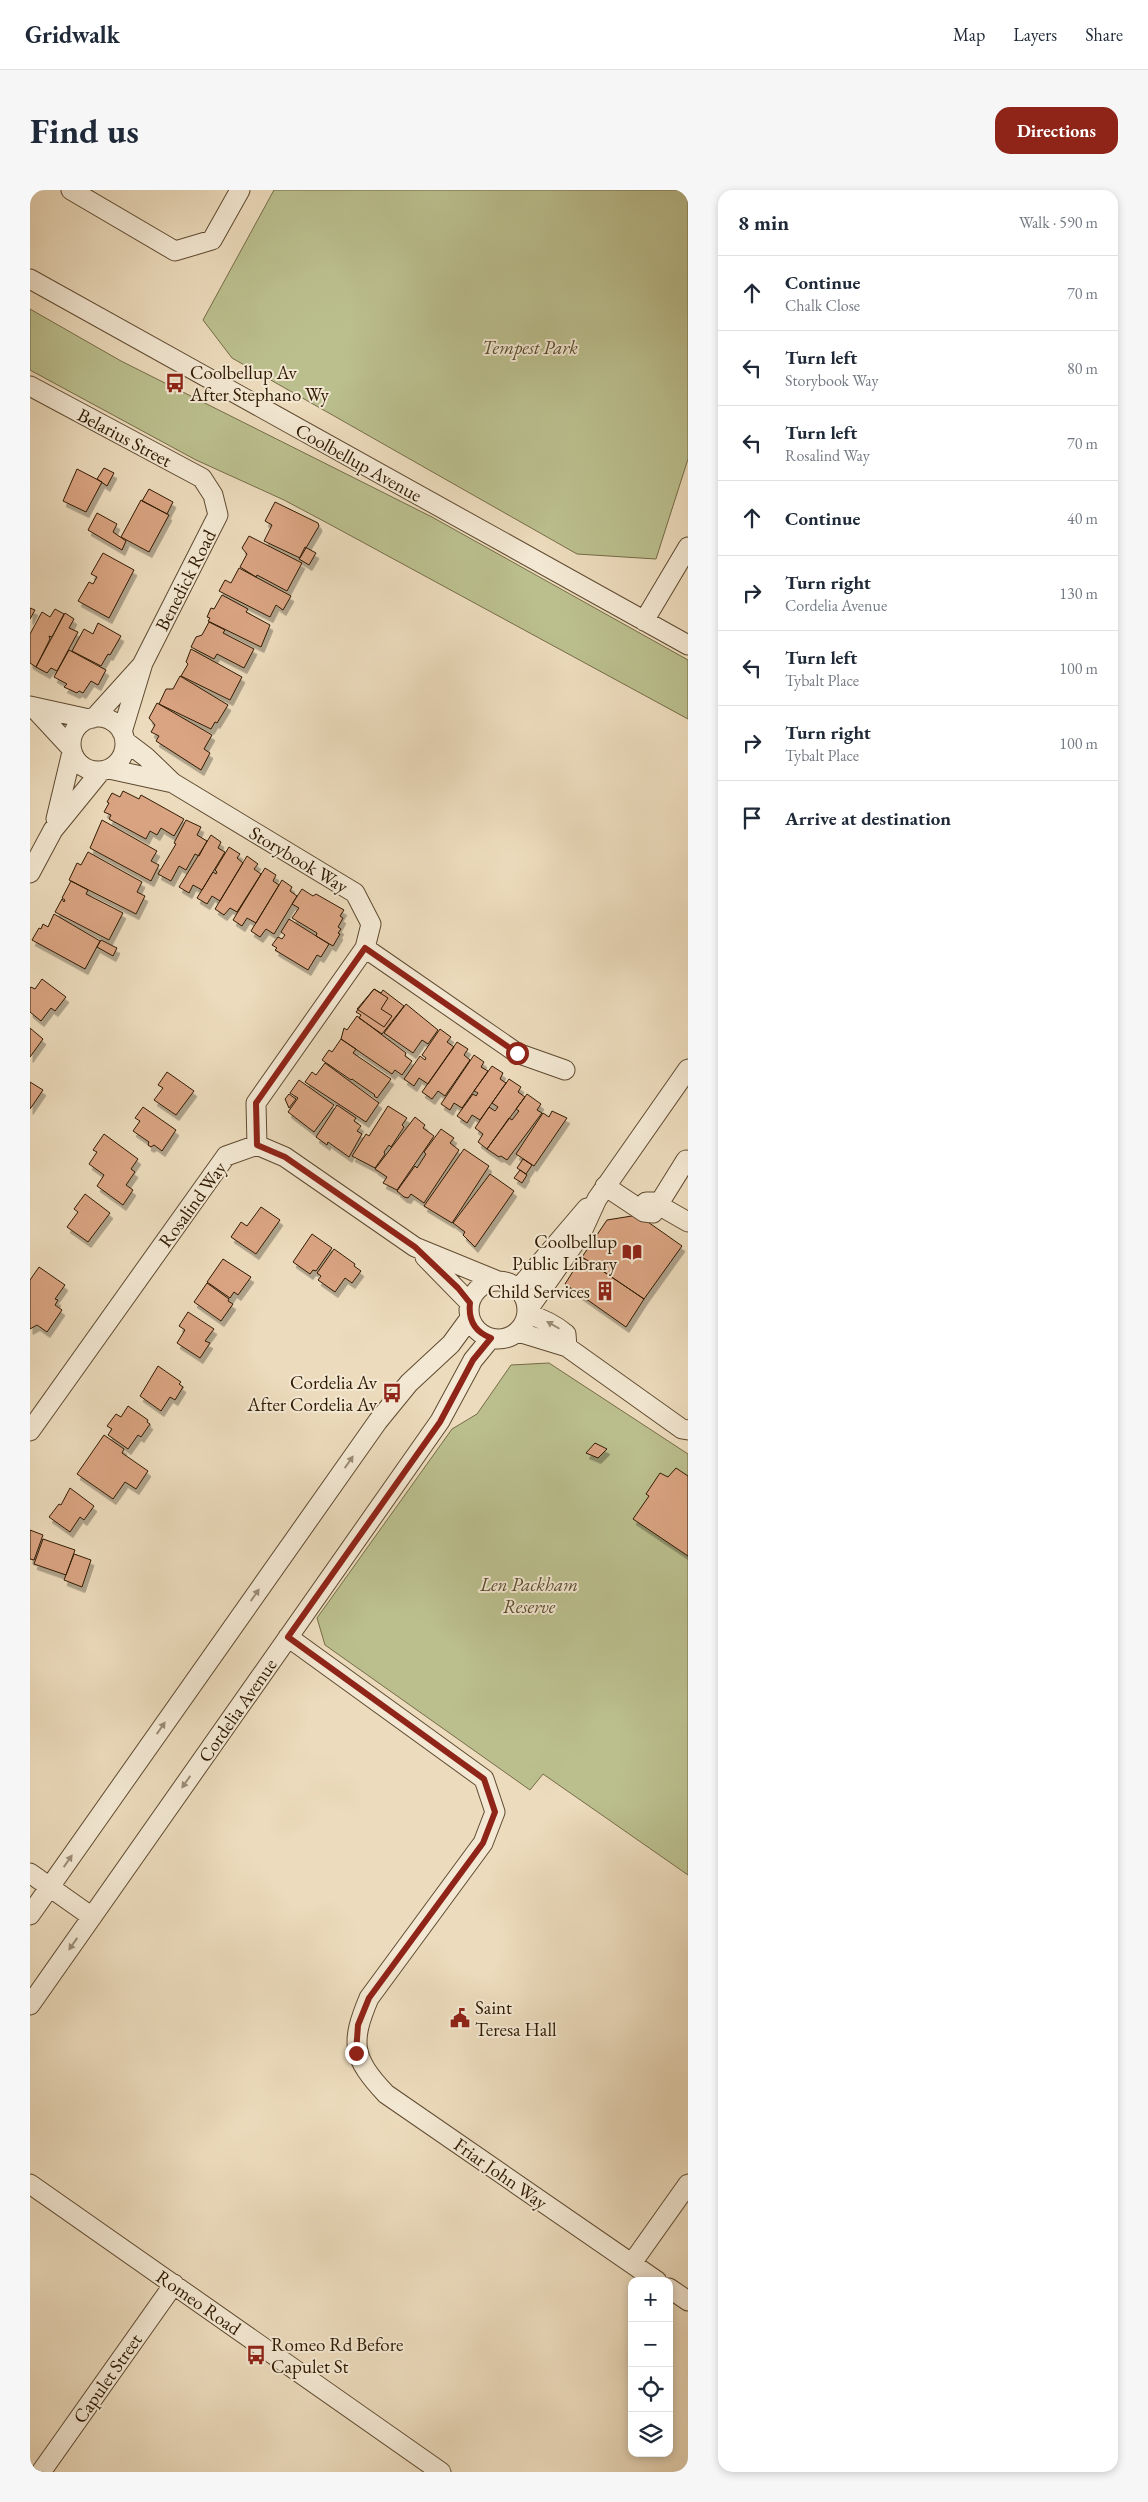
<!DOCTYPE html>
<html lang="en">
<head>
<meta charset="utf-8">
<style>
	:root { --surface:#fff; --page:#f6f6f7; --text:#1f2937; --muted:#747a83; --line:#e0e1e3; --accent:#8f2418 }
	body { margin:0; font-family:"EB Garamond",serif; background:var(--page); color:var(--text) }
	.controls { position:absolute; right:15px; bottom:15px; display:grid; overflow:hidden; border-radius:10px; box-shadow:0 2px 8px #0003 }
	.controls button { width:45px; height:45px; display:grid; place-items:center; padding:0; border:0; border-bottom:1px solid var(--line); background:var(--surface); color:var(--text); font:25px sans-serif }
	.stop { position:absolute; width:15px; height:15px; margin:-11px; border:4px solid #8f2418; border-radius:50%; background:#fff }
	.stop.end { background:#8f2418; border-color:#fff; box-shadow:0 1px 5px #0008 }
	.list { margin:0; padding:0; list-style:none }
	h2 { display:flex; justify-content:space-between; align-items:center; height:65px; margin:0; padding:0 20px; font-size:21px }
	h2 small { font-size:16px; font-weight:400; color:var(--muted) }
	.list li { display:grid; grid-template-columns:32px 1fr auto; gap:15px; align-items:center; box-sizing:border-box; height:75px; padding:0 20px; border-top:1px solid var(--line) }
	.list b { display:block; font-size:19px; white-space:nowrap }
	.list p { margin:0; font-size:16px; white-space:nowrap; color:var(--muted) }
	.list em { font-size:16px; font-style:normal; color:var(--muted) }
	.icon { flex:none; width:28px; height:28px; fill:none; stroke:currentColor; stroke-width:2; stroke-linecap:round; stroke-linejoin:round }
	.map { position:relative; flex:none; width:658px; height:2282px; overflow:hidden; border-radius:15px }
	header { display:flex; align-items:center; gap:30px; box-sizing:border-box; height:70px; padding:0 25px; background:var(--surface); border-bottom:1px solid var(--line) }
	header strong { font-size:24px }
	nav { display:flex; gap:28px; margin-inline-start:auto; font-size:18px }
	.intro { display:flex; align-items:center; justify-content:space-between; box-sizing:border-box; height:120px; padding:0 30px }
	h1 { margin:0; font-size:35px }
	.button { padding:12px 22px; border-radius:15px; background:var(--accent); color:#fff; font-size:18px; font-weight:700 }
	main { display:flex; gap:30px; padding:0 30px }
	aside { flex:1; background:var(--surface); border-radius:15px; box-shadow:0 2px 8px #0003 }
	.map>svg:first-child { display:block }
	.green { fill:#bbbf8e; stroke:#766c48 }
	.building { fill:#daa482; stroke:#301a02; filter:url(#shadow) }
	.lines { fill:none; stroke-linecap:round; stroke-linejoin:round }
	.minor-casing { stroke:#5f4a30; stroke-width:21 }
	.minor { stroke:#f3e8d3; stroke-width:19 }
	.oneway { fill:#9b8b75 }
	.route { stroke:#8f2418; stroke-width:6 }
	.labels { text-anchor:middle; stroke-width:4; stroke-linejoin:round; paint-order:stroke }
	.park-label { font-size:19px; font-style:italic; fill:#5a4c2c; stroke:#f3e8d3 }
	.poi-label { font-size:19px; fill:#301a02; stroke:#f3e8d3; text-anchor:start }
	.street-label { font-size:19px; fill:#301a02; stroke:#f3e8d3 }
</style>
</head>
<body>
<header>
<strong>Gridwalk</strong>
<nav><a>Map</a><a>Layers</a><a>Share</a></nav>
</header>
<div class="intro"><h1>Find us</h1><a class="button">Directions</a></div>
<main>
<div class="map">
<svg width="658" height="2282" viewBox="0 0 658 2282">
	<defs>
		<filter id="shadow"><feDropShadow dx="3" dy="5.5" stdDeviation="0" flood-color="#0004"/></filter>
	</defs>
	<rect width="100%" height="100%" fill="#ecdbbc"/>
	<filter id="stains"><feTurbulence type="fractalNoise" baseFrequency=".004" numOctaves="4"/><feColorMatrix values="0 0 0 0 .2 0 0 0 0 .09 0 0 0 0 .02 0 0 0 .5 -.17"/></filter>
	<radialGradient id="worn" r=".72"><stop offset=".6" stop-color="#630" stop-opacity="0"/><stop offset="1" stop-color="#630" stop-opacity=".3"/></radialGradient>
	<!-- green -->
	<path class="green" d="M244 0H658V269L626 369 547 364 202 168 173 130Z
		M0 119 91 171 402 327 658 470V529L301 335 254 310 166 270 0 180Z
		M519 1173 658 1264V1685L513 1584 500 1600 295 1455 287 1428 422 1239 447 1224 481 1175Z"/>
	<!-- building -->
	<path class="building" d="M74 278 84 283 77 296 67 289Z
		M47 279 72 292 56 322 33 311Z
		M119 299 143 312 137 324 112 311Z
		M111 310 139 325 119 362 91 347Z
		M245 312 288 333 289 336 270 368 234 351 242 335 235 331Z
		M67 323 87 334 83 342 96 351 92 360 58 340Z
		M219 346 272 373 257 401 227 385 226 387 210 377 217 364 212 358Z
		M275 357 286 363 279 375 269 369Z
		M73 363 104 380 79 428 48 411 59 392 63 394 67 387 61 384Z
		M209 378 261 406 253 420 246 415 240 427 189 401 195 390 201 393Z
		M192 405 218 419 216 422 240 435 231 457 178 431 180 428 177 427 181 418 184 419Z
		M0 418 5 420 0 429Z
		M25 419 34 424 22 447 19 446 20 449 6 477 0 473V444L12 422 20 427Z
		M35 423 44 429 39 438 48 442 27 481 21 478 17 483 6 477Z
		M179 432 195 440 193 443 224 459 214 478 187 464 184 469 161 457 166 447 172 445Z
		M68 433 91 446 80 465 78 464 71 476 42 461 54 439 63 444Z
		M161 459 212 487 200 510 151 486 158 474 156 472Z
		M39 460 76 480 68 495 61 491 53 503 49 501 47 503 34 497 37 494 24 487Z
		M150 486 198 515 187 533 185 532 181 539 129 514 136 499H143Z
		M127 513 182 545 174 559 180 563 171 580 126 551 129 546 121 542 125 535 119 528Z
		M93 601 109 609 111 605 154 629 144 646 131 638 127 645 120 641 116 649 79 629 81 625 74 622 79 613 77 612 82 603 90 607Z
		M72 630 127 661 121 671 129 675 121 691 60 658Z
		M156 630 171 637 167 645 177 651 169 666 165 664 156 680 149 676 141 691 128 684 146 654 144 653Z
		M181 645 191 652 188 658 195 662 172 700 163 695 159 703 149 697Z
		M199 657 210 664 207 668 213 673 190 711 182 706 177 714 167 708 183 682 186 684 187 682 185 680Z
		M58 662 112 692 107 702 115 706 106 724 39 690 47 673 51 675Z
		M217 666 228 674 224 679 231 684 207 722 200 718 194 725 185 719Z
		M235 678 246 685 243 691 249 695 226 733 217 728 212 736 203 730Z
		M252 690 262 697 260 701 267 706 244 744 236 739 230 747 221 741Z
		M41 691 58 700 56 704 93 723 79 750 25 722 32 709 34 712 35 710 32 708Z
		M272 699 283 706 286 704 314 720 310 726 313 728 308 737 311 739 308 743 310 744 303 756 286 746 287 743 262 728 269 718 262 714Z
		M24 724 70 751 55 779 2 750 9 738 11 739 13 734 18 737Z
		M259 729 299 754 291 767 287 765 278 780 245 760 247 758 242 755 248 747 252 749 255 745 251 742Z
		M71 750 87 758 83 766 67 757Z
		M12 789 36 807 25 821 21 818 11 831 0 822V798L1 797 5 799Z
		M344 799 358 808 351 819 362 826 354 837 327 819Z
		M344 799 351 803 353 800 374 816 352 844 329 828 331 825 326 822Z
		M376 814 408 840 398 854 392 850 383 863 354 843Z
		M327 826 376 863 375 866 382 871 372 885 365 880 362 884 311 849 314 838 317 840Z
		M0 838 13 849 0 867Z
		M410 839 421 847 417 852 424 857 398 894 389 888 384 896 374 889 390 866 395 870 396 868 392 865Z
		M311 849 326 859 323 863 361 889 347 908 344 906 345 905 322 889 321 890 292 870 299 860 302 862Z
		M427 852 438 859 434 865 440 870 415 906 408 901 402 909 392 902Z
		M444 865 454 872 451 877 458 881 432 918 424 913 420 920 411 914Z
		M295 873 349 913 336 932 275 892 282 882 286 885Z
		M462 876 473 883 470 889 476 893 450 930 442 925 437 933 427 926 443 904 446 906 448 903 444 901Z
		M137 882 164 901 146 925 124 910 133 898 128 895Z
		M479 889 491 897 488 902 495 907 457 959 448 952 453 944 445 938 459 917 465 921 468 917 462 913Z
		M269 890 304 915 284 942 258 922 268 908 260 903Z
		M0 892 13 900 0 919Z
		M259 904 266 909 259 918 255 909Z
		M497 904 511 914 507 920 512 923 477 970 471 966 469 967 457 959 479 928 482 930 489 921 486 919Z
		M307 915 326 928 324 931 331 936 327 941 332 944 319 967 298 952 297 955 286 947Z
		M358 916 377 928 372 935 374 937 361 957 359 955 354 962 355 964 345 978 322 966 336 944 339 946Z
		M113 917 146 940 132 961 124 955 121 957 118 955 119 952 103 941 110 931 105 928Z
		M522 921 537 928 504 976 486 964 513 923 519 927Z
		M385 927 395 935 393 938 404 946 367 1000 353 993 357 987 345 979Z
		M411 939 424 948 420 953 429 960 394 1013 381 1004 378 1008 374 1007 367 1001 385 976 387 978 396 964 394 962Z
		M74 944 108 969 101 979 105 982 96 995 103 1000 93 1015 67 996 74 985 59 974 67 962 63 960Z
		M434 959 459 976 422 1033 394 1016Z
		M493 969 502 975 496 984 487 978Z
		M490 980 497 985 492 993 484 988Z
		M460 984 484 1001 445 1057 433 1045 435 1042 423 1033Z
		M55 1004 80 1023 58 1052 37 1037 48 1022 44 1019Z
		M231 1017 250 1030 226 1064 201 1047 211 1032 217 1036Z
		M608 1025 652 1056 614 1109 552 1067 577 1030Z
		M282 1044 302 1058 286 1081 283 1080 280 1084 263 1072Z
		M304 1059 325 1074 324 1076 331 1081 322 1093 315 1088 305 1102 288 1090 291 1086 287 1083Z
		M552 1067 614 1109 596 1137 535 1094Z
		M193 1069 221 1087 208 1105 204 1102 200 1108 177 1092Z
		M9 1077 35 1095 25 1109 28 1110 25 1115 32 1120 17 1142 7 1135 0 1139V1090Z
		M177 1093 199 1109 198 1111 203 1114 191 1131 164 1112Z
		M158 1122 184 1139 175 1151 180 1153 170 1168 147 1153 155 1140 149 1136Z
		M128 1176 151 1192 149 1194 153 1197 145 1210 140 1207 131 1221 110 1206Z
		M98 1216 118 1230 117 1232 120 1234 111 1247 108 1245 98 1259 78 1245 82 1239 77 1236 86 1224 91 1227Z
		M74 1245 94 1259 92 1263 118 1281 106 1299 95 1292 83 1309 47 1284Z
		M565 1253 577 1259 568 1268 556 1263Z
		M646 1278 658 1286V1366L603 1329 619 1306 616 1304 630 1283 638 1287Z
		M40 1298 64 1316 54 1330 50 1327 40 1342 19 1327 29 1314 31 1315Z
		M0 1340 13 1345 4 1370 0 1369Z
		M13 1349 45 1360 36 1385 4 1374Z
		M44 1364 61 1370 52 1397 34 1390Z"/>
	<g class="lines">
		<defs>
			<path id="minor" d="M41 0 145 61 182 50 210 0
				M0 89 658 455
				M0 196 172 288 183 305 188 325 113 473 92 542
				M614 431 658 357
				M0 516 59 529
				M3 517 41 558
				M41 554a27 27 0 1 1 54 0a27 27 0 1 1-54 0Z
				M64 528 111 476
				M95 551 116 567 143 593 325 703 341 734 335 758 226 913 227 955
				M79 579 143 593
				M26 629 42 562
				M0 683 23 640 71 581
				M335 758 487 863 535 880
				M575 996 614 1022 623 1023 656 970 658 971
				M616 1012H623L658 1032
				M395 1067 440 1113
				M439 1120a29 29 0 1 1 58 0a29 29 0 1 1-58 0Z
				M488 1099 557 1018
				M497 1121 551 1044 567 1009 658 879
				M497 1124C511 1128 524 1134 536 1144L537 1157
				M488 1142 537 1157 652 1239 658 1240
				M0 1241 196 966 227 955 255 967 385 1057 468 1091
				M258 1447 454 1589 465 1622 453 1653 339 1808C320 1853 322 1868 356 1904L627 2091
				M0 1683 62 1727
				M0 1725 348 1231 379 1193 421 1154 440 1128
				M0 1815 410 1231 443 1170 461 1148
				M0 1994 411 2282
				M602 2073 658 1994
				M639 2098 658 2111
				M11 2282 144 2094"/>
		</defs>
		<!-- minor casing -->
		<use href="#minor" class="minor-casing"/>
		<!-- minor -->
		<use href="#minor" class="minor"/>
	</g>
	<!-- one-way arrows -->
	<defs><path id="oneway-solid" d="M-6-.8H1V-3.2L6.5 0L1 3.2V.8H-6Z" transform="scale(1.25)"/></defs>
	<g class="oneway">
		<use href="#oneway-solid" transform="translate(523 1135) rotate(-150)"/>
		<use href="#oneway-solid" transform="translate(319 1272) rotate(-55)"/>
		<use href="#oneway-solid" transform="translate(225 1405) rotate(-55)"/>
		<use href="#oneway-solid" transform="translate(131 1538) rotate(-55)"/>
		<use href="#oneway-solid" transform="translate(156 1592) rotate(125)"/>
		<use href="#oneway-solid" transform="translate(38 1671) rotate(-55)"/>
		<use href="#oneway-solid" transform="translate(43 1754) rotate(125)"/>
	</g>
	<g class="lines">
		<!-- route -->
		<path class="route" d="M326 1863 328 1835 339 1808 453 1653 465 1622 454 1589 258 1447 410 1232 443 1170 461 1148C445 1142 438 1130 440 1113L428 1098 385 1057 255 967 227 955 226 913 335 758 487 863"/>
	</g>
	<!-- icons -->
	<defs>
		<symbol id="bus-bare" viewBox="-9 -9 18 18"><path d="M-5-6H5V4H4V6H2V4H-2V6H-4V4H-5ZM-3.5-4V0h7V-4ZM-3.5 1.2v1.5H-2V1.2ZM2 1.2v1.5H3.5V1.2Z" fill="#8f2418" stroke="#f3e8d3" stroke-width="2.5" paint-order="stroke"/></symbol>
		<symbol id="library-bare" viewBox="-9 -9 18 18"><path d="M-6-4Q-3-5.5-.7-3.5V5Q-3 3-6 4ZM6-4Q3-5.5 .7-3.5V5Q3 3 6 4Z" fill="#8f2418" stroke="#f3e8d3" stroke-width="2.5" paint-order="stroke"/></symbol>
		<symbol id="building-bare" viewBox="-9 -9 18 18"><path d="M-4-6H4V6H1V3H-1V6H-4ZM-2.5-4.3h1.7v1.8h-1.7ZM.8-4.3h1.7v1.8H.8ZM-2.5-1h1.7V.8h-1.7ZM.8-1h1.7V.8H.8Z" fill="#8f2418" stroke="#f3e8d3" stroke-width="2.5" paint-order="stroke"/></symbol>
		<symbol id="civic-bare" viewBox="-9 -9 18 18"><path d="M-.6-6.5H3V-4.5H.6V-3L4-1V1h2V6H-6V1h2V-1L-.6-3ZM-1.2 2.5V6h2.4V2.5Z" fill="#8f2418" stroke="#f3e8d3" stroke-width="2.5" paint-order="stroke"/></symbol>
	</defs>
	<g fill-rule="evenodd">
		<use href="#bus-bare" x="131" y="179" width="28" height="28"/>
		<use href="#library-bare" x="588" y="1048" width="28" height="28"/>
		<use href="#building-bare" x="561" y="1087" width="28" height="28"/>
		<use href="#bus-bare" x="348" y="1189" width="28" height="28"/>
		<use href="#civic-bare" x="416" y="1814" width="28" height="28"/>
		<use href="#bus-bare" x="212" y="2151" width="28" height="28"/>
	</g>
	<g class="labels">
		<!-- park labels -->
		<g class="park-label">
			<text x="500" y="164">Tempest Park</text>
			<text x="499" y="1401">Len Packham<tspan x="499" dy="22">Reserve</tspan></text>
		</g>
		<!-- poi labels -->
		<g class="poi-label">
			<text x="160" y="189">Coolbellup Av<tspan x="160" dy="22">After Stephano Wy</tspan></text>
			<text x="587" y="1058" text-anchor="end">Coolbellup<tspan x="587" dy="22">Public Library</tspan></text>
			<text x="560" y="1108" text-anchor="end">Child Services</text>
			<text x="347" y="1199" text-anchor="end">Cordelia Av<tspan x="347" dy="22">After Cordelia Av</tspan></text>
			<text x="445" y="1824">Saint<tspan x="445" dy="22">Teresa Hall</tspan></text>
			<text x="241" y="2161">Romeo Rd Before<tspan x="241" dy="22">Capulet St</tspan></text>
		</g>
		<!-- street labels -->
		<g class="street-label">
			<text transform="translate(95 247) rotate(28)" y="7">Belarius Street</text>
			<text transform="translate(329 272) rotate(29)" y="7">Coolbellup Avenue</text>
			<text transform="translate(155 390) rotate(-63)" y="7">Benedick Road</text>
			<text transform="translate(269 669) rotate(31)" y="7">Storybook Way</text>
			<text transform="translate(162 1014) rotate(-54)" y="7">Rosalind Way</text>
			<text transform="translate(207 1520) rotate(-55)" y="7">Cordelia Avenue</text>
			<text transform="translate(471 1983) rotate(35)" y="7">Friar John Way</text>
			<text transform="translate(169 2112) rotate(35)" y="7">Romeo Road</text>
			<text transform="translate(77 2188) rotate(-55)" y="7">Capulet Street</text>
		</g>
	</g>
	<rect width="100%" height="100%" filter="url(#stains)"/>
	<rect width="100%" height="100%" fill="url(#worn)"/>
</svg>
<div class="controls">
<button>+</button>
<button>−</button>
<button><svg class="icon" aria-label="locate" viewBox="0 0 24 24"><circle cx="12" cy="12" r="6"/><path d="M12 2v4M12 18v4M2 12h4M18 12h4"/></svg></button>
<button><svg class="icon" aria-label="layers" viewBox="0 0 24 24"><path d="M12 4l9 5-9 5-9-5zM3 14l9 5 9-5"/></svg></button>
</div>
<div class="stop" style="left:487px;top:863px"></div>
<div class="stop end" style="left:326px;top:1863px"></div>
</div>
<aside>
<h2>8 min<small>Walk · 590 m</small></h2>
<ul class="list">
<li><svg class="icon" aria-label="ahead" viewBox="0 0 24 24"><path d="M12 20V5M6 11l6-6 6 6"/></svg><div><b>Continue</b><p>Chalk Close</p></div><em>70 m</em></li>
<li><svg class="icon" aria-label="left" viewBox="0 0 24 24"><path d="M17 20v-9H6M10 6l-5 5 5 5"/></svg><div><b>Turn left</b><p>Storybook Way</p></div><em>80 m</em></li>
<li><svg class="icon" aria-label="left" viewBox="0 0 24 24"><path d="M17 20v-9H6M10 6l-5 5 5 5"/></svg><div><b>Turn left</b><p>Rosalind Way</p></div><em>70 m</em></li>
<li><svg class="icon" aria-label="ahead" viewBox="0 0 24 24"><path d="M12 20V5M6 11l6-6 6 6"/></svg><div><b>Continue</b></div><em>40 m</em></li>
<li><svg class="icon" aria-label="right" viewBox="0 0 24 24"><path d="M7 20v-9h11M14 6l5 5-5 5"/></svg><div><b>Turn right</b><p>Cordelia Avenue</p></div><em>130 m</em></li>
<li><svg class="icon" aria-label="left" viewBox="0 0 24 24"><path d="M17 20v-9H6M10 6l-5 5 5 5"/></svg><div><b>Turn left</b><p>Tybalt Place</p></div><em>100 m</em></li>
<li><svg class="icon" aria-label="right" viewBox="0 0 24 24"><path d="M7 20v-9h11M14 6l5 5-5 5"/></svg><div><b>Turn right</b><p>Tybalt Place</p></div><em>100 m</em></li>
<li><svg class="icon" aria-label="arrive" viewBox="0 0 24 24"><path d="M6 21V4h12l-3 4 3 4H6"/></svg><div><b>Arrive at destination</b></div></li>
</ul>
</aside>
</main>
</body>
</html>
